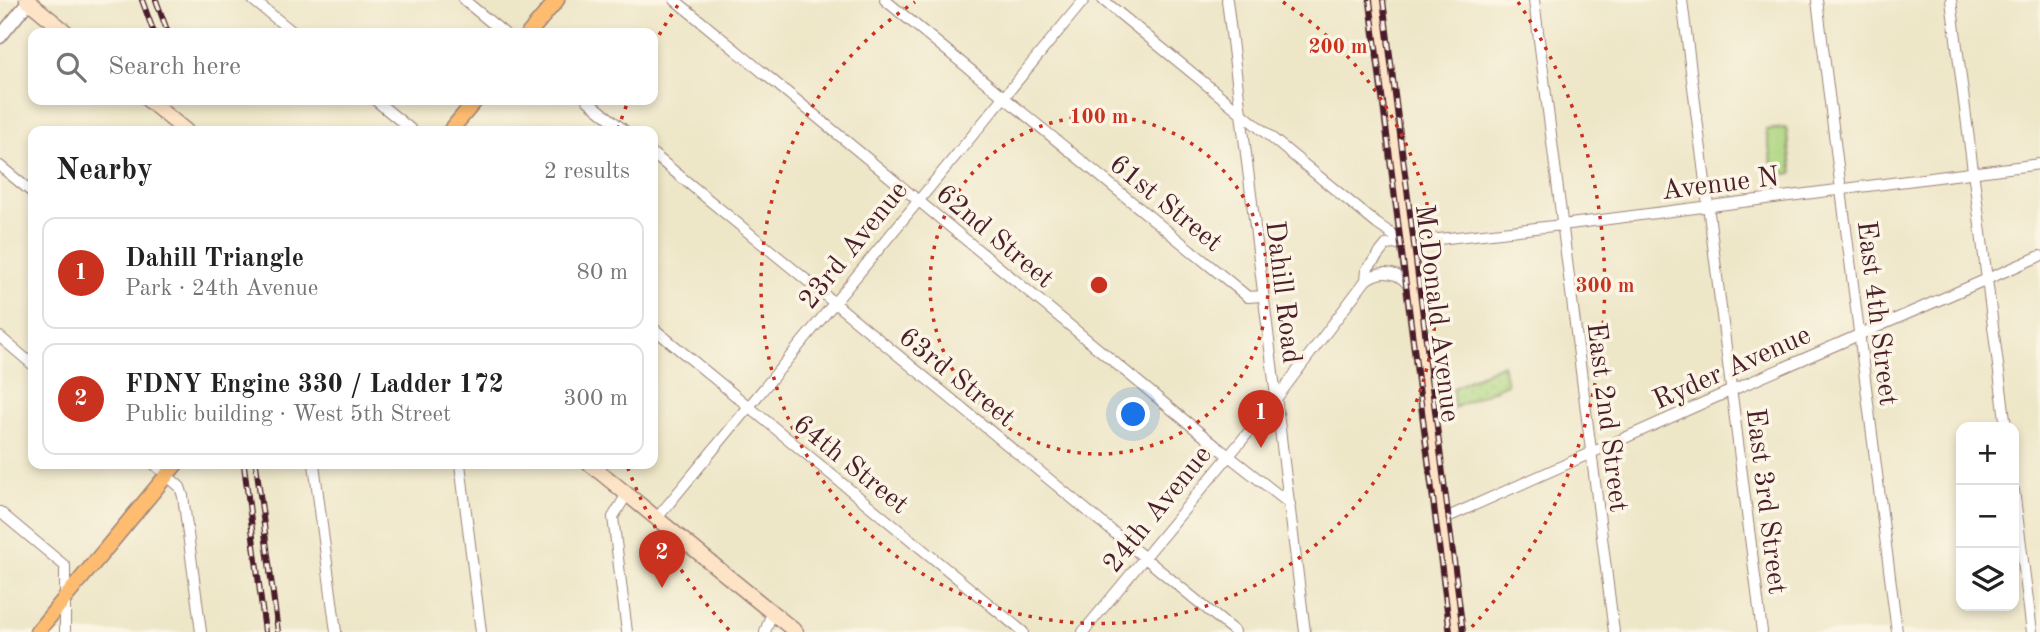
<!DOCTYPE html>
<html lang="en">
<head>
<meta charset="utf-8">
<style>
	:root { --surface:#fff; --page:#f2f2f2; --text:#222; --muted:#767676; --line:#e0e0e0; --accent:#c8321e }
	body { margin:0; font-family:"Old Standard TT",serif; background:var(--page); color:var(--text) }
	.controls { position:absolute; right:21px; bottom:21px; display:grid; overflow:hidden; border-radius:14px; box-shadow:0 4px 10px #0003 }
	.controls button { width:63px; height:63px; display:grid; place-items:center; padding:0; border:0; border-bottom:2px solid var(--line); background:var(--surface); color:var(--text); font:35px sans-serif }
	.you { position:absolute; left:1134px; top:415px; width:24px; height:24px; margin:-18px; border:5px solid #fff; border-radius:50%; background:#1a73e8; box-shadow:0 0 0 10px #1a73e833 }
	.badge { display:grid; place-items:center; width:46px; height:46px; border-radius:50%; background:var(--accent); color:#fff; font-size:23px; font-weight:700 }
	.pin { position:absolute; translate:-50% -58px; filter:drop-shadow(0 2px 4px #0008) }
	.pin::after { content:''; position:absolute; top:37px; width:24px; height:21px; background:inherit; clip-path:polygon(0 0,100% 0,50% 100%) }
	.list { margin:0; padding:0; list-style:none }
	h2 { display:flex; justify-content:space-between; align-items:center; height:91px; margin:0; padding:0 28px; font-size:30px }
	h2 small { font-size:23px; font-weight:400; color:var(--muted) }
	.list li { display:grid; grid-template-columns:46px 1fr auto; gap:21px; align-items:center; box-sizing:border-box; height:112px; margin:0 14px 14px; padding:0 14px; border:2px solid var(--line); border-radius:14px }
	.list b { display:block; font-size:26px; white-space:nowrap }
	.list p { margin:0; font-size:23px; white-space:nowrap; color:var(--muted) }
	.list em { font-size:23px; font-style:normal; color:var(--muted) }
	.icon { flex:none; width:38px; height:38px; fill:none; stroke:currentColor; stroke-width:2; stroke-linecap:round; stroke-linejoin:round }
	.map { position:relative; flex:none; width:2040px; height:632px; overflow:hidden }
	.search { position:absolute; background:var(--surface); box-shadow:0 4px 10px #0003; left:28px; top:28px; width:630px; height:77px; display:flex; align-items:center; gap:18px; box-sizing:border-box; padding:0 24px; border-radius:14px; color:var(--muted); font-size:26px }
	.panel { position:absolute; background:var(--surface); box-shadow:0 4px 10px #0003; left:28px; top:126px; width:630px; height:343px; border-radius:14px }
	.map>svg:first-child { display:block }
	.grass { fill:url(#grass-dots); stroke:#7c7a56; stroke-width:2 }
	.garden { fill:#add581; stroke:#7c7a56; stroke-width:2 }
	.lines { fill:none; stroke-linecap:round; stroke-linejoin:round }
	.minor-casing { stroke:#9c8279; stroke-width:12 }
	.tertiary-casing { stroke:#9c8279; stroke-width:15 }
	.secondary-casing { stroke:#9c8279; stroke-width:17 }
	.primary-casing { stroke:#9c8279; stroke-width:17 }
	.minor { stroke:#fff; stroke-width:10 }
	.tertiary { stroke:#fff; stroke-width:12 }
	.secondary { stroke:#fee4c6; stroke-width:14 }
	.primary { stroke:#fdbc70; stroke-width:14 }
	.rail-casing { stroke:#4a1f2b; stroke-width:6 }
	.rail { stroke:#fcf5e5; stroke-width:3.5; stroke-dasharray:10; stroke-linecap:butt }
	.ring { fill:none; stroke:#c8321e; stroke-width:3.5; stroke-dasharray:3.5 7 }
	.labels { text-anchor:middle; stroke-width:7; stroke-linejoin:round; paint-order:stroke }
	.street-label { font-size:28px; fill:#4a1f2b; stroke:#fcf5e5 }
	.centre { fill:#c8321e; stroke:#fcf5e5; stroke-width:3.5 }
	.ring-label { font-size:21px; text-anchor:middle; font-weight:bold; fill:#c8321e; stroke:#fcf5e5; stroke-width:7; stroke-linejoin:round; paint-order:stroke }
</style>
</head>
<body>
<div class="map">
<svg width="2040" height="632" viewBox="0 0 2040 632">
	<defs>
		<pattern id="grass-dots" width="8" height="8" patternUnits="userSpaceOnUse" patternTransform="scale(1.75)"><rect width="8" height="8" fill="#add581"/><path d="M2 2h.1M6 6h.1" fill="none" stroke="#96b670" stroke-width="1.8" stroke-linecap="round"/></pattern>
	</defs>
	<rect width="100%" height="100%" fill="#fcf5e5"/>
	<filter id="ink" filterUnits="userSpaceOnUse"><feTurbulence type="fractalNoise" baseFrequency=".0143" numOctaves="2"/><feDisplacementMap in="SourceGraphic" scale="14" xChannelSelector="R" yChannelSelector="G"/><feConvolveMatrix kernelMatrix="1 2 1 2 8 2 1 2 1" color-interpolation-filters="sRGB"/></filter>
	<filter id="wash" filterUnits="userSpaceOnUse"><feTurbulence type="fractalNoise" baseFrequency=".00686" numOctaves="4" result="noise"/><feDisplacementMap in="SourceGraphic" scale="28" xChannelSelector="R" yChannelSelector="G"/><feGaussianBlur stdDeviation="1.57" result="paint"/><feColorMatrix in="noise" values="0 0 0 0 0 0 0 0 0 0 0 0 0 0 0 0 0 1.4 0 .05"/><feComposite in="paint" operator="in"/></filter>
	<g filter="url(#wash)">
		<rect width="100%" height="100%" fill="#ede6c7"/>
		<!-- grass -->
		<path class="grass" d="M1503 364 1507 384 1454 408 1453 388Z"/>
		<!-- garden -->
		<path class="garden" d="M1786 128 1793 173 1774 175 1766 130Z"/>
	</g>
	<g filter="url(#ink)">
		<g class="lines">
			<defs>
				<path id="minor" d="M253 0 294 33
					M464 0 504 33
					M675 0 1216 446 1290 504
					M885 0 1248 297 1262 296
					M1103 0 1377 224 1405 243
					M1227 0 1305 632
					M1534 0 1614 632
					M1682 0 1762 632
					M1817 0 1897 632
					M1951 0 2006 427
					M375 100 413 131
					M587 100 625 131
					M653 154 1235 632
					M0 166 33 193
					M1366 280 1367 269 1386 245 1562 225 2040 164
					M653 328 1023 632
					M0 337 33 365
					M154 464 180 487 183 496 201 632
					M314 464 336 632
					M460 464 481 632
					M2014 490 2032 632
					M0 512 65 566V632
					M657 518 1084 0
					M1441 520 1721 395 2040 256
					M627 632 613 517 627 494
					M765 632 772 612
					M1083 632 1276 399 1366 280C1382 268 1401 272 1411 289"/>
				<path id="tertiary" d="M0 37 30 0"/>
				<path id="secondary" d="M27 0 67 33
					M1375 0 1455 632
					M148 100 186 131
					M590 464 796 632"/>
				<path id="primary" d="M529 33 557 0
					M450 131 476 100
					M37 632 176 464"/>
			</defs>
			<!-- minor casing -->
			<use href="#minor" class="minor-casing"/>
			<!-- tertiary casing -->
			<use href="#tertiary" class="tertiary-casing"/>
			<!-- secondary casing -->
			<use href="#secondary" class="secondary-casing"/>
			<!-- primary casing -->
			<use href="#primary" class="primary-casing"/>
			<!-- minor -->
			<use href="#minor" class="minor"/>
			<!-- tertiary -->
			<use href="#tertiary" class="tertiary"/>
			<!-- secondary -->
			<use href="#secondary" class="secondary"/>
			<!-- primary -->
			<use href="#primary" class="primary"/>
			<defs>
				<path id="rail" d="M142 0 154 33
					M156 0 168 33
					M1370 0 1450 632
					M1383 0 1463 632
					M256 464 278 632
					M244 465 265 632"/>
			</defs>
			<!-- rail casing -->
			<use href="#rail" class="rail-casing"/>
			<!-- rail -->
			<use href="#rail" class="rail"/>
		</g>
	</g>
	<!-- distance rings -->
	<g class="ring">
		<circle cx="1099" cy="285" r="169"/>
		<path d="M1283 2A338 338 0 1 1 915 2"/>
		<path d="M729 630A506 506 0 0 1 627 466M618 129A506 506 0 0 1 627 104M654 44A506 506 0 0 1 680 2M1518 2A506 506 0 0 1 1469 630"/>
	</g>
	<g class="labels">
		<!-- street labels -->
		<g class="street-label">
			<text transform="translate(1720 182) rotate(-7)" y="10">Avenue N</text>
			<text transform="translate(1167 202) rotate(39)" y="10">61st Street</text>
			<text transform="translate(996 235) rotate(40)" y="10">62nd Street</text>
			<text transform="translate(852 244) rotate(-51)" y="10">23rd Avenue</text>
			<text transform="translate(1285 292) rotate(83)" y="10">Dahill Road</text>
			<text transform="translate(1439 313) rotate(83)" y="10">McDonald Avenue</text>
			<text transform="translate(1879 313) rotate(83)" y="10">East 4th Street</text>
			<text transform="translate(1731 366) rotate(-24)" y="10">Ryder Avenue</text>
			<text transform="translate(958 376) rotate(39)" y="10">63rd Street</text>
			<text transform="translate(1609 417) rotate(83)" y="10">East 2nd Street</text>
			<text transform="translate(852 463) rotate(39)" y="10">64th Street</text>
			<text transform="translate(1768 501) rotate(83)" y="10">East 3rd Street</text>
			<text transform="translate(1156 508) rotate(-51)" y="10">24th Avenue</text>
		</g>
	</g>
	<circle cx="1099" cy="285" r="10" class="centre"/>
	<g class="ring-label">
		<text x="1338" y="53">200 m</text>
		<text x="1099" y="123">100 m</text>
		<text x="1605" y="292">300 m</text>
	</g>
</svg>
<div class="controls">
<button>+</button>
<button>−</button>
<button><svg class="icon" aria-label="layers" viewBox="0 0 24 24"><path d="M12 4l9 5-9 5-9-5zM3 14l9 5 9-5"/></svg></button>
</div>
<div class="you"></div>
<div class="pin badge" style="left:1261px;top:448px">1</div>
<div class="pin badge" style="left:662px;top:588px">2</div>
<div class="search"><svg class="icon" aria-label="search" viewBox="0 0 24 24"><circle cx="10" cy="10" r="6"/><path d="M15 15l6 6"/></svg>Search here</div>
<section class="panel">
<h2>Nearby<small>2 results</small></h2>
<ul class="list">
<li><span class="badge">1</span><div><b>Dahill Triangle</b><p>Park · 24th Avenue</p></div><em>80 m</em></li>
<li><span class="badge">2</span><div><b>FDNY Engine 330 / Ladder 172</b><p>Public building · West 5th Street</p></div><em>300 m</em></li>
</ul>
</section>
</div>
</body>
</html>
